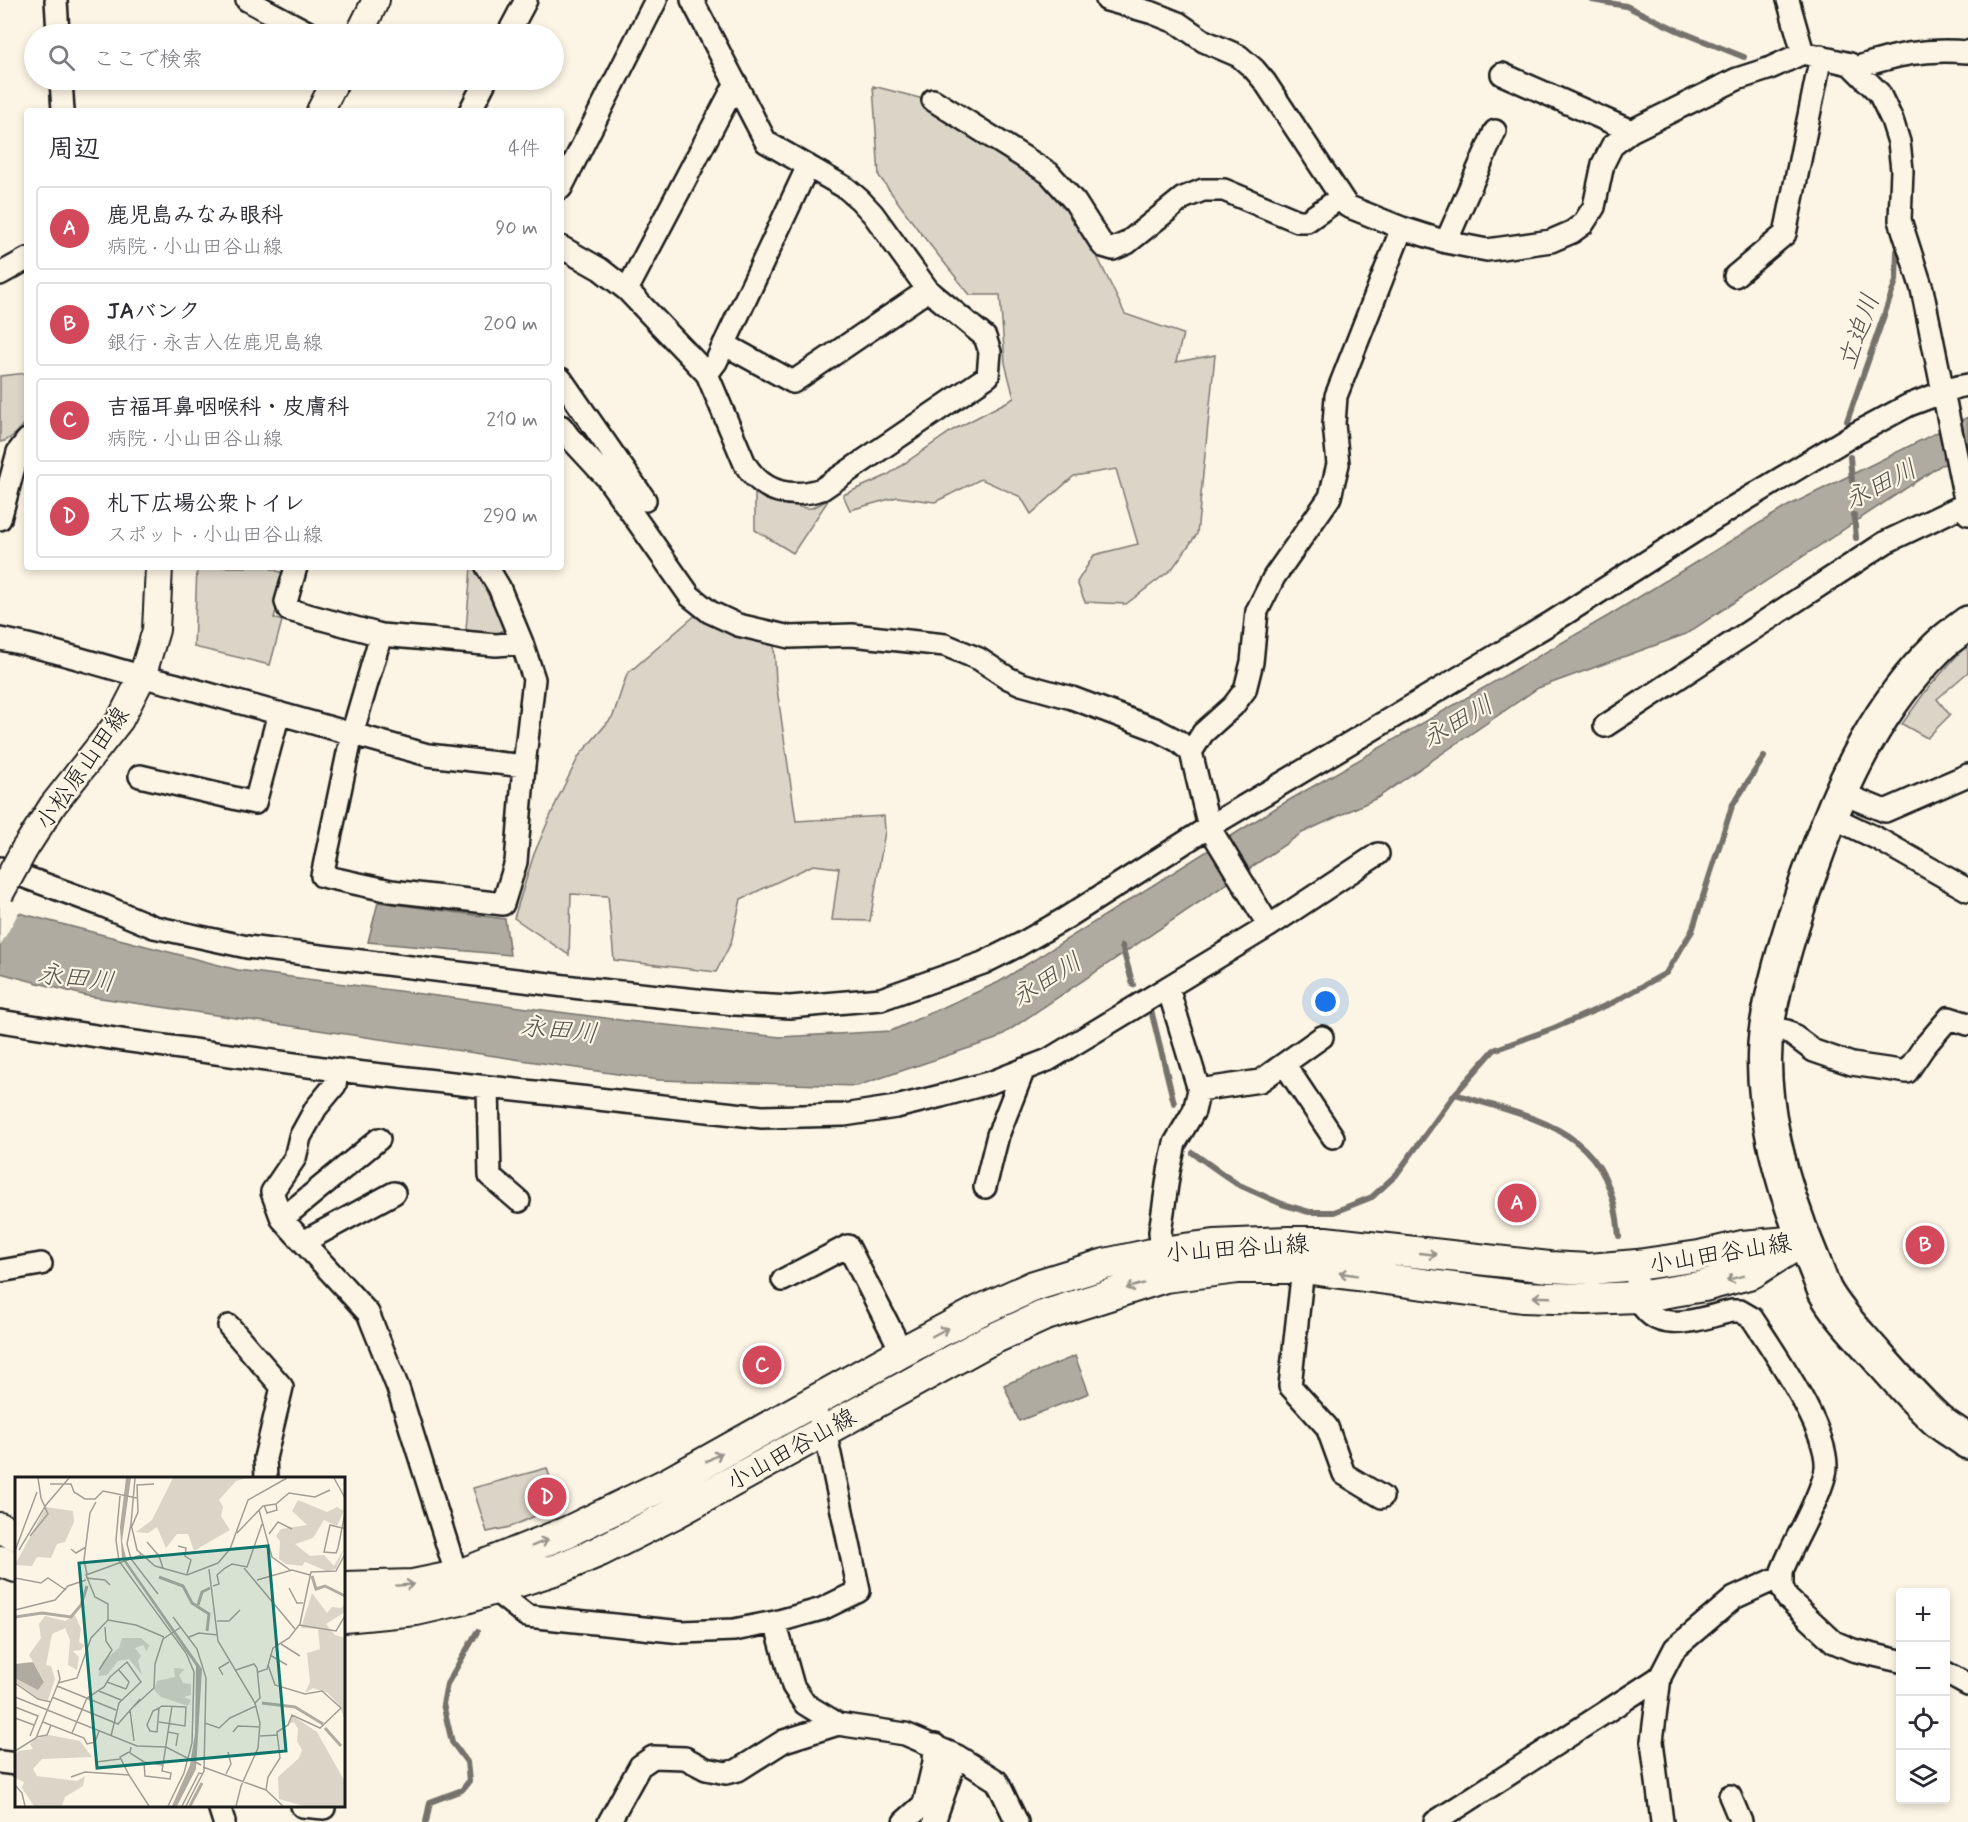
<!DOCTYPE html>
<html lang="ja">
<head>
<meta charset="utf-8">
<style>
	:root { --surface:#fff; --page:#f7f7f7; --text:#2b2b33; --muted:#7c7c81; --line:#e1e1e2; --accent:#d1495b }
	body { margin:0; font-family:Mynerve,"Klee One",sans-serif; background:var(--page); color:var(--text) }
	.controls { position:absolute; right:18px; bottom:18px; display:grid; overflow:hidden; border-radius:6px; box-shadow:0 3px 9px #0003 }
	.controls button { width:54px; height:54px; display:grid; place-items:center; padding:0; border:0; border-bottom:2px solid var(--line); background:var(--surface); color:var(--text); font:30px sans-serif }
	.you { position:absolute; left:1326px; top:1002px; width:21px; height:21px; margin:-15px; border:4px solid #fff; border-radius:50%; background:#1a73e8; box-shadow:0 0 0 9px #1a73e833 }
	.badge { display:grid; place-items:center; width:39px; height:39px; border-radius:50%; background:var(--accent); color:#fff; font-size:20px; font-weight:700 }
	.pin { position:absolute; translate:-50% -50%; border:3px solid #fff; box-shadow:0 2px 6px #0006 }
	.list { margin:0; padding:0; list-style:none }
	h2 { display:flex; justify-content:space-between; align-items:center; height:78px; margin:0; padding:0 24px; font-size:26px }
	h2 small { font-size:20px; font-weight:400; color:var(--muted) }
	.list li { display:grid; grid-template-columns:39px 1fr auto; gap:18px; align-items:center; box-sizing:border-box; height:84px; margin:0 12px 12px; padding:0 12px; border:2px solid var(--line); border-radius:6px }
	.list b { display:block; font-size:22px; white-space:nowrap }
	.list p { margin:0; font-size:20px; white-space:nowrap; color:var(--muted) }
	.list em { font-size:20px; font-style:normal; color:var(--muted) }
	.icon { flex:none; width:33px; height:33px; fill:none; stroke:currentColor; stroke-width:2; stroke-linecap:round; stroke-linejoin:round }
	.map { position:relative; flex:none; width:1968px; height:1822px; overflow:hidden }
	.search { position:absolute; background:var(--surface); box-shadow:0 3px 9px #0003; left:24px; top:24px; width:540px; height:66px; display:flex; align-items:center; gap:15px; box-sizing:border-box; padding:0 21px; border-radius:33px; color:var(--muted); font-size:22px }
	.panel { position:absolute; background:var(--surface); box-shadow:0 3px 9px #0003; left:24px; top:108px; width:540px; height:462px; border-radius:6px }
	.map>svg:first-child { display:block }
	.green { fill:#dbd5c8; stroke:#7c7872; stroke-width:1.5 }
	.water { fill:#b0aba1; stroke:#75726c; stroke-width:1.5 }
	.pier { fill:#fcf5e5 }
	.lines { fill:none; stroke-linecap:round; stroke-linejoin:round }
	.stream { stroke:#75726c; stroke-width:6 }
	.minor-casing { stroke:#1c1c1c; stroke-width:26 }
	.tertiary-casing { stroke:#1c1c1c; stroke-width:30 }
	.secondary-casing { stroke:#1c1c1c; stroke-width:34 }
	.primary-casing { stroke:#1c1c1c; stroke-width:38 }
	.minor { stroke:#fcf5e5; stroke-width:21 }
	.tertiary { stroke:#fcf5e5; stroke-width:26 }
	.secondary { stroke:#fcf5e5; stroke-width:30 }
	.primary { stroke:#fcf5e5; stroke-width:33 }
	.tertiary-bridge-casing { stroke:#1c1c1c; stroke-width:30; stroke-linecap:butt }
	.tertiary-bridge { stroke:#fcf5e5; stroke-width:26 }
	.oneway { stroke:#97938b }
	.labels { text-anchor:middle; stroke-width:4.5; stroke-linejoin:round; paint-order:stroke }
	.street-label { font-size:24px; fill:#1c1c1c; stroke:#fcf5e5 }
	.water-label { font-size:26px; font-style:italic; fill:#575551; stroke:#fcf5e5 }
	.inset-river { fill:none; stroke:#b0aba1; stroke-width:3 }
	.inset-road { fill:none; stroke:#a29e95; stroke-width:1.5 }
	.view { fill:#0f766e; fill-opacity:0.15; stroke:#0f766e; stroke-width:3 }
	.inset-edge { fill:none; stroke:#1c1c1c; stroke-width:3 }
</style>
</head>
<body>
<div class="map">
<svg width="1968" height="1822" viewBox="0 0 1968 1822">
	<rect width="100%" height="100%" fill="#fcf5e5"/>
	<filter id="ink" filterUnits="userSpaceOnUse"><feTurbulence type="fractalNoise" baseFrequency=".0167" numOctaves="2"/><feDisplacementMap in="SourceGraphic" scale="12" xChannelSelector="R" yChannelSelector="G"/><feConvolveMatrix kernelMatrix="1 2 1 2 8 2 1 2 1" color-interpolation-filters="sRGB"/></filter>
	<g filter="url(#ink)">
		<!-- green -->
		<path class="green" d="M873 86 939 103 1062 184 1125 314 1183 334 1176 362 1215 355 1197 534 1172 569 1126 604 1085 602 1077 582 1094 555 1138 544 1116 469 1074 476 1031 514 1021 497 981 479 935 502 897 497 850 510 843 495 886 476 953 430 1014 398 1005 363 1000 295H970L919 231 879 176Z
			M27 373C27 387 29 403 27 417 25 427 10 441 0 442V376Z
			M755 488C768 495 796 510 811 508 817 506 824 502 829 499L793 553 755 530Z
			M197 567H267L285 574 274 618 282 621 270 665 194 647Z
			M471 567H474L505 628 498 634 466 630Z
			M698 613 774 644 776 682 796 821 884 816 885 831 870 921 832 920 839 868 813 865 741 899 731 943 716 972 614 960 608 896 571 894 569 955 514 918 534 854 559 796 579 756 613 716 627 674Z
			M1968 643V672L1937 699 1950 715 1927 738 1902 724 1925 692Z
			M547 1468 558 1506 510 1527 487 1532 473 1488Z"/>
		<!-- water -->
		<path class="water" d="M1968 417V460L1941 465 1686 634 1538 688 1377 798 1302 833 996 1039 857 1086 658 1080 87 996 0 973V908L238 970 628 1021 780 1037 891 1031 999 982 1279 806 1608 616 1786 507Z
			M378 902 505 919 510 955 368 942Z
			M1075 1356 1089 1393 1019 1421 1004 1385Z"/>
		<!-- pier -->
		<path class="pier" d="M0 905 20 910 0 946Z"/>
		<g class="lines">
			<!-- stream -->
			<path class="stream" d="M1592 0 1626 6 1679 31 1744 57
				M1847 421 1896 281 1897 251
				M1850 457 1852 481
				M1854 515 1856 538
				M1122 946 1133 985
				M1152 1014 1174 1103
				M1455 1094C1542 1121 1611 1129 1619 1236
				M1193 1153 1237 1184 1282 1204 1309 1212H1334L1372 1197 1396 1175 1455 1094 1494 1050 1554 1028 1614 1002 1666 973 1692 931 1732 806 1764 757
				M426 1822 430 1802 462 1790 469 1781 467 1762 452 1742 443 1704 447 1684 477 1632"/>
			<defs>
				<path id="minor" d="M56 0 58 34
					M247 0 311 34
					M1107 0 1153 13 1178 23 1204 41 1239 56 1254 69 1265 82 1347 206 1402 228 1446 242 1487 250 1551 241 1572 232 1583 224 1594 207 1603 164 1612 146 1631 131 1737 79 1768 69 1803 53 1850 64 1879 93 1892 120 1899 142 1902 170 1900 220 1922 289 1968 514
					M1788 0 1803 53
					M508 34 526 0
					M1855 68C1896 55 1924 48 1968 52
					M1502 74 1631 131
					M61 80 63 111
					M933 100 1049 173 1075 202 1103 246 1113 249 1127 243 1183 198 1203 190H1224L1298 221H1307L1340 198
					M470 111 486 80
					M561 188 656 0
					M1446 242 1495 131
					M561 247 600 269 627 290 707 374 745 464C763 493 791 499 822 489L988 376 990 352 985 337 928 290 873 214 860 200 846 188 766 142 692 0
					M0 274 27 259
					M1735 276 1785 234 1821 56
					M627 290 736 83
					M724 344 793 382 928 290
					M707 374 716 362 808 166
					M561 379 645 500
					M561 426 569 437 607 478 690 596 710 612 738 625 790 637 852 635 945 645 979 659 1008 678 1021 684 1072 698 1155 729 1178 741 1191 752 1209 827 1269 926
					M0 519 18 452 27 440
					M296 567 286 602 289 610 381 635 496 645 522 643
					M381 635 352 734 322 876 391 891 503 904 516 862 524 766 534 679 522 643 499 587 487 567
					M0 639C60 650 117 672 177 685L428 755 524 766
					M1605 726 1886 542 1968 503
					M1191 752 1203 733 1233 706 1245 690 1252 662 1257 611 1274 577 1330 497 1338 464 1334 424 1336 396 1402 228
					M140 776 255 803 279 713
					M1841 793 1885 811 1968 775
					M1830 816 1878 839 1968 890
					M0 868 104 906 154 927 247 947 581 988 735 1004 790 1007 881 999 983 963 1019 945 1066 918 1209 827 1549 624 1717 517 1853 435 1909 405 1957 387 1968 385
					M0 1021 122 1040 337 1070 488 1087 762 1117 844 1115 896 1107 941 1096 992 1082 1048 1060 1269 926 1378 854
					M1767 1027 1787 1031 1814 1051 1852 1064 1907 1072 1924 1047 1949 1018 1968 1024
					M1285 1065 1333 1137
					M337 1070 335 1085 316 1108 300 1137 295 1158 272 1192 282 1219 368 1313 398 1388 457 1576
					M488 1087 490 1176 519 1201
					M1199 1090 1260 1081 1322 1037
					M985 1187 998 1135 1024 1069
					M282 1219 379 1139
					M303 1242 394 1193
					M1163 1265 1160 1232 1169 1171 1175 1143 1194 1111 1199 1090 1168 988
					M1637 1265C1637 1275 1636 1289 1639 1299 1656 1338 1700 1318 1732 1311H1740L1752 1318C1772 1349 1835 1438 1825 1474 1817 1505 1794 1540 1782 1571V1587L1787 1598 1834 1642 1853 1650 1900 1661
					M1303 1268 1290 1386 1327 1427 1344 1474 1382 1497
					M0 1271 41 1264
					M783 1280 848 1246 902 1352
					M229 1326 282 1387 265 1458 266 1478
					M490 1580 493 1589 527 1616 682 1632 734 1630 775 1622 822 1609 859 1591 825 1431 820 1419
					M775 1622 793 1686 805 1704 838 1724 905 1734 957 1756 997 1781 1017 1822
					M1946 1673 1968 1685
					M1660 1677 1652 1741 1662 1822
					M0 1762 16 1764
					M1730 1796 1741 1822
					M219 1806 224 1822
					M302 1806 324 1808
					M609 1822 640 1766 653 1757 685 1758 706 1769 726 1773 738 1770 784 1741 838 1724
					M904 1822 924 1804 934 1762 935 1745
					M934 1822 957 1756
					M1435 1822 1660 1677 1675 1648 1734 1598 1782 1576"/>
				<path id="tertiary" d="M359 34 376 0
					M320 111 336 80
					M24 850 53 805 120 720 142 677 156 630 159 567"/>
				<path id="secondary" d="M0 1528 16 1535
					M0 1561 16 1567
					M344 1587 413 1585 457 1576 567 1532 668 1483 902 1352 979 1311 1034 1286 1105 1264 1161 1252 1214 1245 1288 1242H1325L1549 1267 1589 1269 1637 1265 1699 1256 1742 1246 1798 1241
					M344 1617 416 1610 460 1600 560 1568 600 1551 677 1512 986 1342 1043 1316 1165 1277 1238 1268H1303L1522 1297 1585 1299 1638 1297 1704 1286 1752 1273 1804 1240"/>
				<path id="primary" d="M1968 623C1958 631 1947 638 1938 647 1880 704 1844 777 1817 853 1797 907 1776 969 1767 1026 1756 1098 1783 1190 1811 1256 1816 1268 1820 1280 1825 1291 1836 1311 1854 1330 1869 1347 1891 1372 1913 1398 1937 1420 1946 1428 1958 1434 1968 1442"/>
			</defs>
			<!-- minor casing -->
			<use href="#minor" class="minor-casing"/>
			<!-- tertiary casing -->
			<use href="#tertiary" class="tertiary-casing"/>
			<!-- secondary casing -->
			<use href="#secondary" class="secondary-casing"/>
			<!-- primary casing -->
			<use href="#primary" class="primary-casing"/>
			<!-- minor -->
			<use href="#minor" class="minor"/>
			<!-- tertiary -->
			<use href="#tertiary" class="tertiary"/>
			<!-- secondary -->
			<use href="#secondary" class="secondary"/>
			<!-- primary -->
			<use href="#primary" class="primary"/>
			<defs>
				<path id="tertiary-bridge" d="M0 894 24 850"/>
			</defs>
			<!-- tertiary-bridge casing -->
			<use href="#tertiary-bridge" class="tertiary-bridge-casing"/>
			<!-- tertiary-bridge -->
			<use href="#tertiary-bridge" class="tertiary-bridge"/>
		</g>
		<!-- one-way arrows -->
		<defs><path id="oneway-shaft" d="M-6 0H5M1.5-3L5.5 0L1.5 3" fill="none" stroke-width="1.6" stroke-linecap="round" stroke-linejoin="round" transform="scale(1.5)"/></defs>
		<g class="oneway">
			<use href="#oneway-shaft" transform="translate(1428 1254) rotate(6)"/>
			<use href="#oneway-shaft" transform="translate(1348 1274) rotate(-172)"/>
			<use href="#oneway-shaft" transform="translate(1735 1278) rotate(165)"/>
			<use href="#oneway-shaft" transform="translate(1135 1286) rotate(164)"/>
			<use href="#oneway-shaft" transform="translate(1542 1297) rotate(-178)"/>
			<use href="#oneway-shaft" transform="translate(940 1332) rotate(-28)"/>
			<use href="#oneway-shaft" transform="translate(714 1457) rotate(-29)"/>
			<use href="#oneway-shaft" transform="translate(540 1543) rotate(-22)"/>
			<use href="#oneway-shaft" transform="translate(405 1585) rotate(-4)"/>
		</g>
	</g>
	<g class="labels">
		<!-- street labels -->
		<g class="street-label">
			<text transform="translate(82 768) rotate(-55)" y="8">小松原山田線</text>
			<text transform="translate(1237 1248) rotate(-4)" y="8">小山田谷山線</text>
			<text transform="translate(1720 1253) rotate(-9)" y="8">小山田谷山線</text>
			<text transform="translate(791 1449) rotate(-29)" y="8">小山田谷山線</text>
		</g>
		<!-- water labels -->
		<g class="water-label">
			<text transform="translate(1858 331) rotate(-71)" y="9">立迫川</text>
			<text transform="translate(1880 484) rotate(-27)" y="9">永田川</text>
			<text transform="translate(1457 721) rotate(-30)" y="9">永田川</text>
			<text transform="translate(76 977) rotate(7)" y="9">永田川</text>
			<text transform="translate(1046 979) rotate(-32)" y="9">永田川</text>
			<text transform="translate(559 1029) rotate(6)" y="9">永田川</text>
		</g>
	</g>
	<!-- overview -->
	<g transform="translate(15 1477)">
		<rect width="330" height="330" fill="#fcf5e5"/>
		<path d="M158 1H232L221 4 204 23 208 30 206 39 215 53 179 74 173 57H162L151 71 142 50 133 56 121 55 137 43ZM283 23 312 35 322 30 329 34 322 49 309 43 298 61 280 67 295 79 309 78 319 89 330 70 321 92 312 94 290 85 287 89 271 87 264 82 265 64 261 59 266 52 292 48 277 34ZM31 30 58 34 59 45 50 65 42 67 36 81 22 80 17 89 0 88ZM297 116 312 136 317 130 326 131 330 127V135L311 147 320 158 330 161V243L324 228 313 216 298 211 290 216 295 205 292 176 305 172 303 152 286 151ZM60 138 66 152 64 165 69 168 66 173 58 174 64 180 62 193 53 188 55 163 50 151 37 157 31 188 36 189 40 202 33 223 23 221 0 205V201L12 206 29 204 14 178 26 161 24 147 30 139 50 144ZM107 161H126L134 168 132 174 128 168 120 171 126 179 123 184 127 198 114 182 103 184 92 198 83 199 88 184 104 171ZM159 191 170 192 164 198 168 206 176 207V218L169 220 176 223 173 229 146 220 139 213 142 204 160 200ZM277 238 302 255 330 305V329H289L264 322 263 300 284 281 287 273 282 264 283 252 279 245 273 247ZM34 258 65 264 77 280 27 282 18 292 22 299 62 304 70 299 68 309 50 320 47 329H19L7 311 9 305 0 301V279L3 274 18 272 15 267 20 262Z" fill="#dbd5c8"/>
		<path d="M111 1H116L107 64 112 85 187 192 181 292 162 329H157L175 288 180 257 181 189 107 82 105 50ZM18 185 29 205 23 213 0 201V187Z" fill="#b0aba1"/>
		<path class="inset-river" d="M297 99 301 112 310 109 330 119M144 100 168 109 177 126 194 137 192 154M183 128 187 115 195 111M0 140 27 136 56 140 66 128 72 109M247 226 280 230 308 247M310 251 326 269M175 329 187 306"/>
		<path class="inset-road" d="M120 1 116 47 122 73 140 89 172 98 203 86 215 72 233 23 272 1M319 1 330 21M35 7H56L59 15 70 22H80L88 14 122 21M105 19 101 63 104 84 171 176 179 195 177 266 169 296 153 329M249 28 252 36 262 33 261 27M244 33 257 80 275 93M330 36 323 71 321 76 309 75 315 48 327 51H330M116 47 112 67 116 82 143 117M117 49 123 35 122 8 139 7M222 56 248 29 261 27 274 16 300 20 315 13M254 57 263 45 277 52M15 59 33 37 26 21 23 1M132 65 144 79 148 91M163 69 171 71 170 79 176 83 172 97M56 72 61 76 71 70M4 73 31 28 54 1M0 74 22 15M229 91 280 152M194 92 203 164 240 226 245 246 243 271 226 309 221 329M72 97 69 83 75 36 81 25M0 101 26 106 33 101 51 113M71 101 90 103 95 108M242 103 277 93 295 98M198 109 204 107 202 98 210 91 217 87 232 90 247 47M274 111 282 126H288M0 133 40 123 53 109 71 103M158 140 182 172 191 201 189 294 171 329M93 143 121 148 149 160M202 144H214L225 133M284 148 321 154 330 139M174 160 184 156 203 158M266 167 285 179M255 178 272 188M103 192 114 205 111 212M84 193 97 173 91 164 90 150M221 193 239 187 242 191 245 221 240 226M243 195 252 192 258 171 274 161 285 147 296 95 321 94 330 77M208 198 204 191 214 185M92 205 111 212M0 206 23 222 36 225M43 206 62 201 76 161 93 143V127L80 120 71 98 126 78M42 209 101 233M84 214 106 223M0 220 122 269 151 270 186 288M37 220 103 247 125 222M0 230 23 239 15 259M144 231 142 255 135 254 132 248 138 234 144 231 147 229 171 230 170 249 144 245M0 241 19 248M28 245 69 261 72 267 80 265 84 254M190 246 204 251 215 241 241 229M153 255 163 257 161 269M218 255 223 249 245 250M57 256 72 221 89 210 95 200 112 185 126 205 104 226 96 259M245 259 263 258M21 260 32 258 36 248M119 264 115 233 139 211 140 187 148 162 166 150M116 270 115 276 129 285 148 288M0 274 21 261 45 202 43 193M81 285 105 282M129 285 130 299 155 302 156 296 147 294 157 229M188 290 251 313 268 329M211 297 216 287 213 275M114 298 105 280 114 275M56 300 70 295 114 298 134 329M0 308 7 316 10 329M251 313 253 300 265 281 262 255 273 248 277 238 305 251 326 231 307 214 290 217 260 208 253 188M167 329 184 296 188 297"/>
		<path class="view" d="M253 69 271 274 82 291 64 86Z"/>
		<rect width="330" height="330" class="inset-edge"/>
	</g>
</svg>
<div class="controls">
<button>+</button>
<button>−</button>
<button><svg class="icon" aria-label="locate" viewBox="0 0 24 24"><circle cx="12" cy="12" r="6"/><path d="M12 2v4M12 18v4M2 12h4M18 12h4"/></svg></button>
<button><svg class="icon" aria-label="layers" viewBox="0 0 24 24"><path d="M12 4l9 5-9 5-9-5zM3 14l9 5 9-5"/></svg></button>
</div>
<div class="you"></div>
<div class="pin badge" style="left:1517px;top:1203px">A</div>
<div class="pin badge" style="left:1925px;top:1245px">B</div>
<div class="pin badge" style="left:762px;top:1365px">C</div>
<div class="pin badge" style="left:547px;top:1497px">D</div>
<div class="search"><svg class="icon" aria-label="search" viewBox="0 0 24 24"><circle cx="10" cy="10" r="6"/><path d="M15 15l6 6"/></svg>ここで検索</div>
<section class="panel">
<h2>周辺<small>4件</small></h2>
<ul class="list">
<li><span class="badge">A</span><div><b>鹿児島みなみ眼科</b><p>病院 · 小山田谷山線</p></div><em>90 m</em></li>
<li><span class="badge">B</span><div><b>JAバンク</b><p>銀行 · 永吉入佐鹿児島線</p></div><em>200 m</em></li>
<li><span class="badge">C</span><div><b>吉福耳鼻咽喉科・皮膚科</b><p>病院 · 小山田谷山線</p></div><em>210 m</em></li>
<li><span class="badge">D</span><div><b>札下広場公衆トイレ</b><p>スポット · 小山田谷山線</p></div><em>290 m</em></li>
</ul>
</section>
</div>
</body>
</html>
